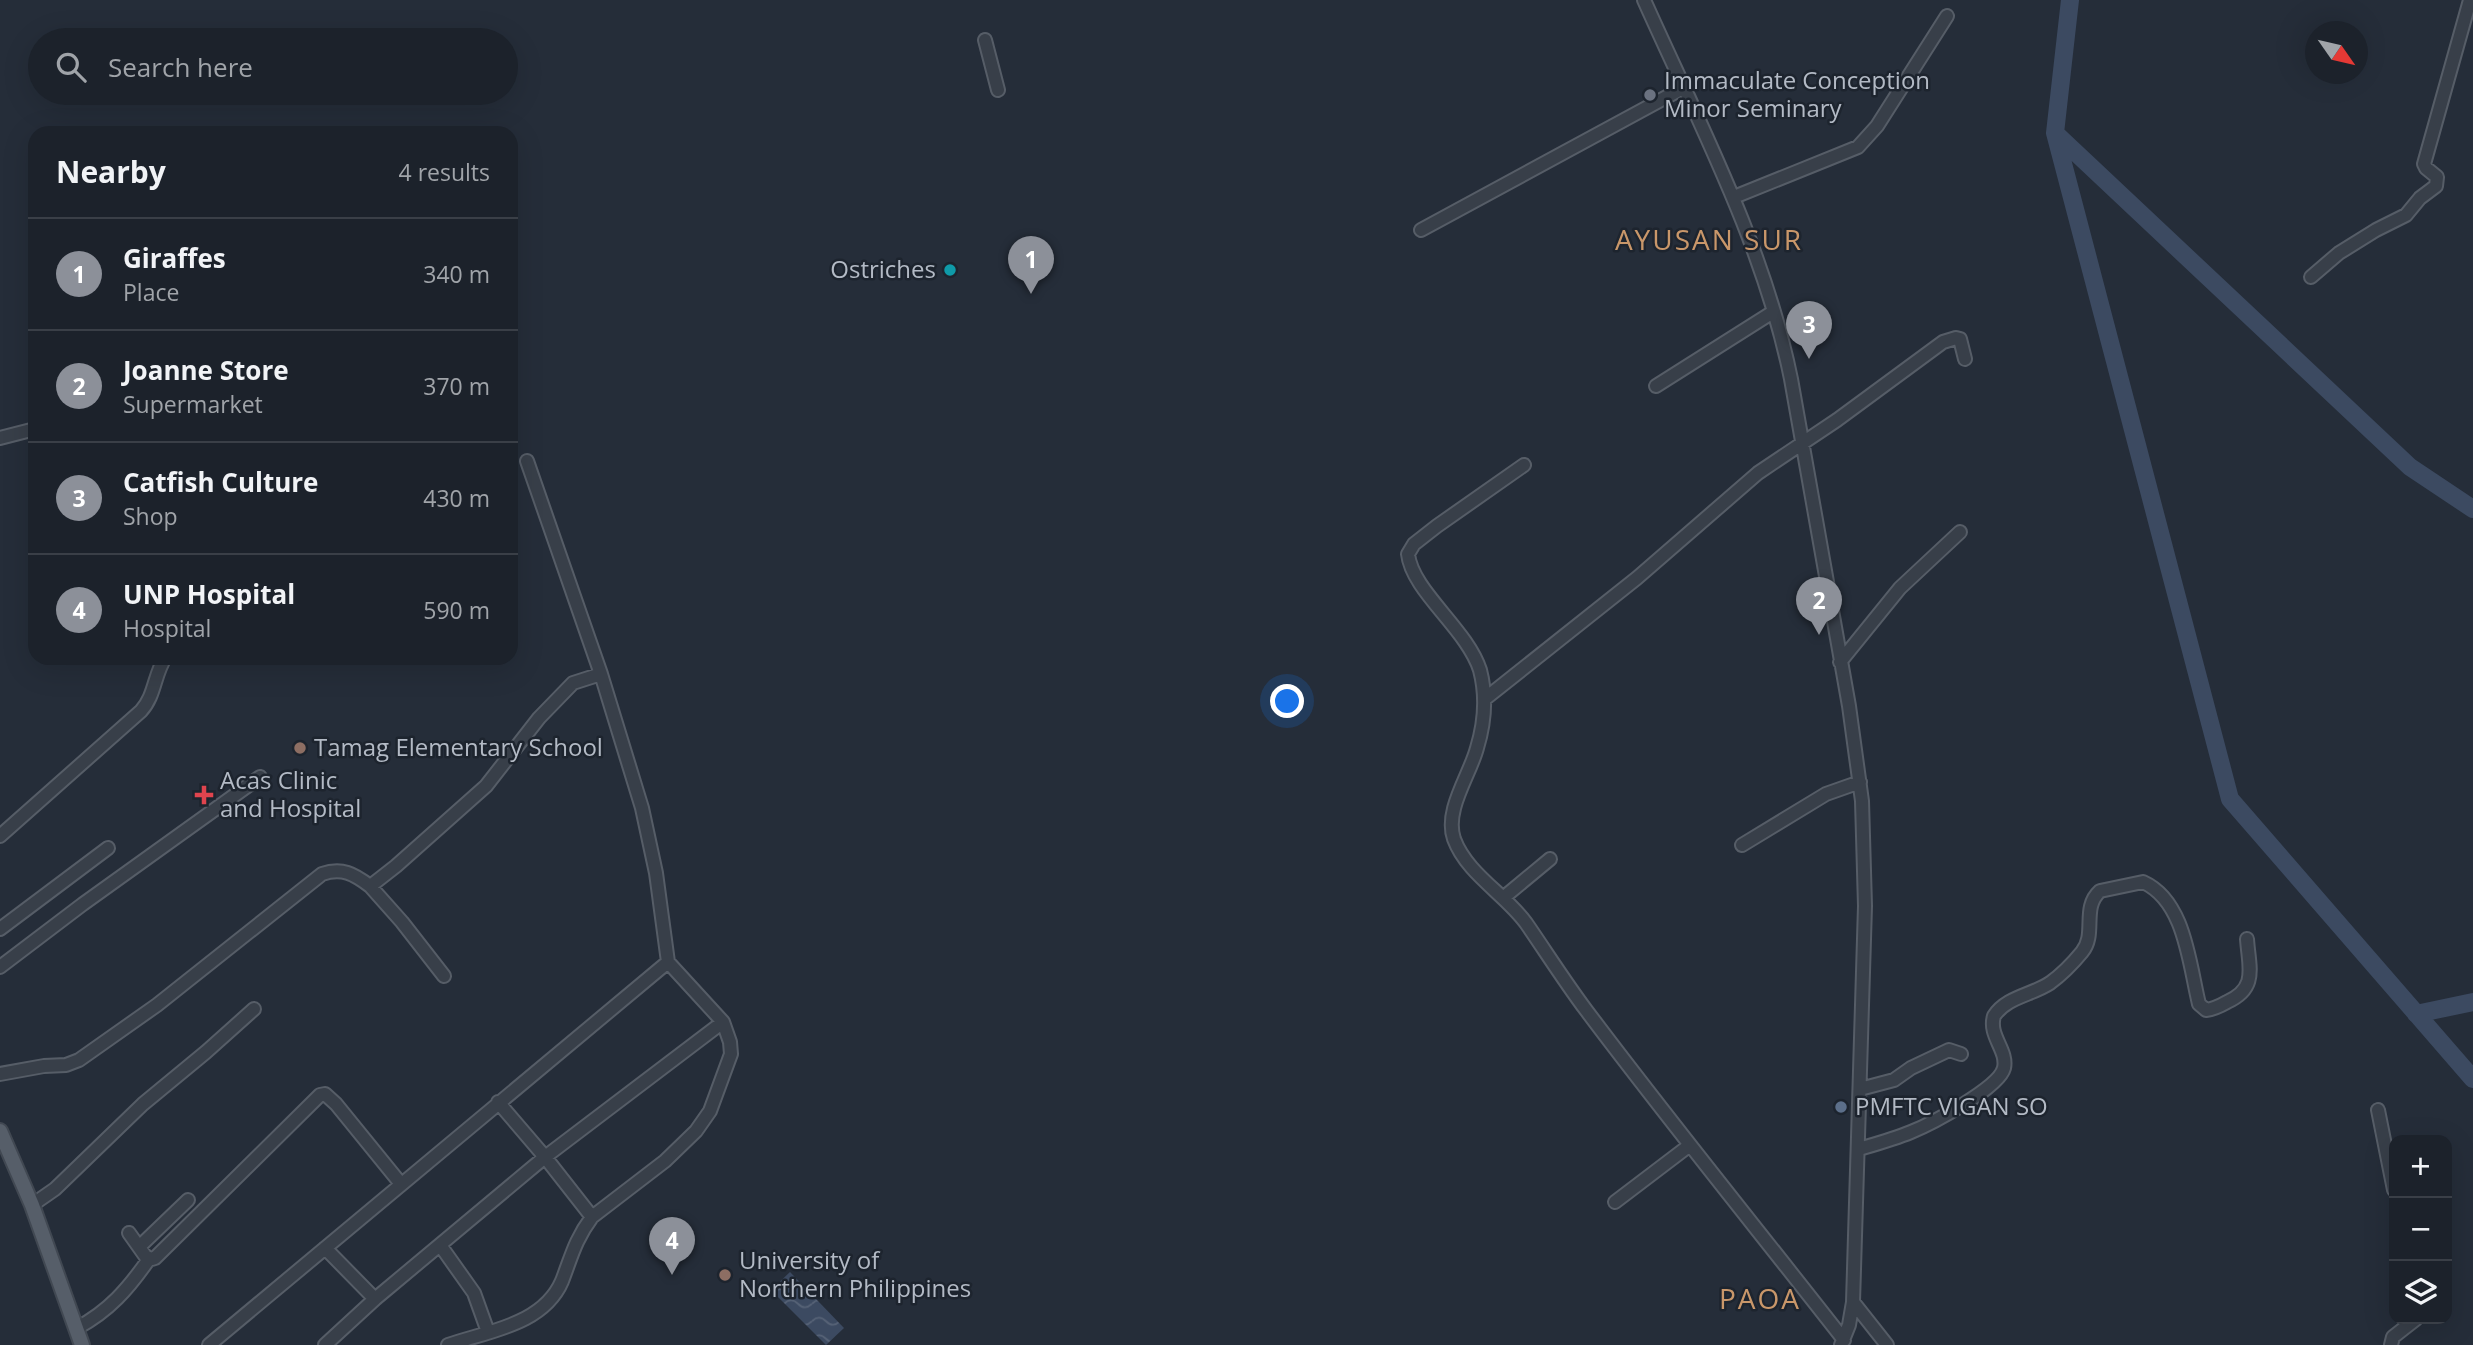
<!DOCTYPE html>
<html lang="en">
<head>
<meta charset="utf-8">
<style>
	:root { --surface:#1c222b; --page:#252a33; --text:#f1f3f6; --muted:#a0a4a9; --line:#3a3f47; --accent:#8c9099 }
	body { margin:0; font-family:"Open Sans",sans-serif; background:var(--page); color:var(--text) }
	.controls { position:absolute; right:21px; bottom:21px; display:grid; overflow:hidden; border-radius:14px; box-shadow:0 7px 28px #0002 }
	.controls button { width:63px; height:63px; display:grid; place-items:center; padding:0; border:0; border-bottom:2px solid var(--line); background:var(--surface); color:var(--text); font:35px sans-serif }
	.compass { position:absolute; left:2305px; top:21px; width:63px; height:63px; border-radius:50%; background:var(--surface); box-shadow:0 7px 28px #0002; rotate:124deg }
	.you { position:absolute; left:1288px; top:702px; width:24px; height:24px; margin:-18px; border:5px solid #fff; border-radius:50%; background:#1a73e8; box-shadow:0 0 0 10px #1a73e833 }
	.badge { display:grid; place-items:center; width:46px; height:46px; border-radius:50%; background:var(--accent); color:#fff; font-size:23px; font-weight:700 }
	.pin { position:absolute; translate:-50% -58px; filter:drop-shadow(0 2px 4px #0008) }
	.pin::after { content:''; position:absolute; top:37px; width:24px; height:21px; background:inherit; clip-path:polygon(0 0,100% 0,50% 100%) }
	.list { margin:0; padding:0; list-style:none }
	h2 { display:flex; justify-content:space-between; align-items:center; height:91px; margin:0; padding:0 28px; font-size:30px }
	h2 small { font-size:23px; font-weight:400; color:var(--muted) }
	.list li { display:grid; grid-template-columns:46px 1fr auto; gap:21px; align-items:center; box-sizing:border-box; height:112px; padding:0 28px; border-top:2px solid var(--line) }
	.list b { display:block; font-size:26px; white-space:nowrap }
	.list p { margin:0; font-size:23px; white-space:nowrap; color:var(--muted) }
	.list em { font-size:23px; font-style:normal; color:var(--muted) }
	.icon { flex:none; width:38px; height:38px; fill:none; stroke:currentColor; stroke-width:2; stroke-linecap:round; stroke-linejoin:round }
	.map { position:relative; flex:none; width:2473px; height:1345px; overflow:hidden }
	.search { position:absolute; background:var(--surface); box-shadow:0 7px 28px #0002; left:28px; top:28px; width:490px; height:77px; display:flex; align-items:center; gap:18px; box-sizing:border-box; padding:0 24px; border-radius:38px; color:var(--muted); font-size:26px }
	.panel { position:absolute; background:var(--surface); box-shadow:0 7px 28px #0002; left:28px; top:126px; width:490px; height:539px; border-radius:21px }
	.map>svg:first-child { display:block }
	.water { fill:url(#water-waves) }
	.lines { fill:none; stroke-linecap:round; stroke-linejoin:round }
	.river { stroke:#3c4a61; stroke-width:18 }
	.minor-casing { stroke:#565d67; stroke-width:16 }
	.major-casing { stroke:#414852; stroke-width:18 }
	.minor { stroke:#383f49; stroke-width:12 }
	.major { stroke:#565e69; stroke-width:14 }
	.worship-dot { fill:#6b7280; stroke:#1d242e; stroke-width:2.5 }
	.culture-dot { fill:#0f9aa8; stroke:#1d242e; stroke-width:2.5 }
	.education-dot { fill:#8d6e63; stroke:#1d242e; stroke-width:2.5 }
	.health-dot { fill:#e0444e; stroke:#1d242e; stroke-width:2.5 }
	.service-dot { fill:#5c6f8a; stroke:#1d242e; stroke-width:2.5 }
	.labels { text-anchor:middle; stroke-width:5; stroke-linejoin:round; paint-order:stroke }
	.poi-label { font-size:24px; fill:#b3bac5; stroke:#1d242e; text-anchor:start }
	.quarter-label { font-size:28px; letter-spacing:2px; fill:#c9976a; stroke:#1d242e }
</style>
</head>
<body>
<div class="map">
<svg width="2473" height="1345" viewBox="0 0 2473 1345">
	<defs>
		<pattern id="water-waves" width="16" height="10" patternUnits="userSpaceOnUse" patternTransform="scale(1.75)"><rect width="16" height="10" fill="#3c4a61"/><path d="M0 5q4-4 8 0t8 0" fill="none" stroke="#566276"/></pattern>
	</defs>
	<rect width="100%" height="100%" fill="#252d39"/>
	<!-- water -->
	<path class="water" d="M790 1272 844 1328 826 1345 771 1290Z"/>
	<g class="lines">
		<!-- river -->
		<path class="river" d="M2070 0 2055 133 2230 799 2473 1079
			M2055 133 2410 467 2473 509
			M2416 1014 2473 1002"/>
		<defs>
			<path id="minor" d="M1644 0C1699 123 1764 246 1791 379L1849 706 1862 801 1865 906 1853 1302 1849 1325 1841 1345
				M985 40 998 90
				M1734 197 1858 147 1877 126 1947 16
				M1421 230 1683 88
				M2311 277 2339 253 2376 230 2406 215 2420 198 2436 186 2437 177 2426 168 2424 164 2470 0
				M1656 386 1773 312
				M0 438 35 429
				M527 461 601 674
				M1524 465 1437 526 1414 544 1408 554C1412 591 1467 629 1480 670 1487 697 1485 722 1477 748 1470 775 1444 810 1454 839 1467 874 1505 894 1526 923 1546 952 1565 982 1586 1010 1670 1122 1758 1230 1844 1340
				M1840 662 1900 588 1960 532
				M1486 698 1637 578 1758 473 1837 420 1943 342 1956 338 1960 339 1965 359
				M0 836 141 711C155 696 154 675 165 658
				M1742 845 1826 794 1860 782
				M370 886 402 922 444 976
				M1503 898 1550 859
				M0 929 108 848
				M0 967 83 904 260 777
				M0 1074 44 1066 66 1065 79 1060 157 1005 322 874C342 867 354 874 370 886L373 884 396 866 486 786 539 718 573 683 601 674 642 808 656 873 668 962 723 1022 545 1157 498 1102
				M1860 1089 1894 1080 1911 1068 1949 1050 1961 1054
				M2378 1110 2394 1190
				M1859 1149C1876 1144 1894 1139 1911 1132 1931 1124 1999 1088 2004 1068 2008 1050 1988 1036 1994 1016 2006 997 2032 995 2050 983 2061 975 2073 963 2082 952 2097 934 2081 908 2100 891L2143 882C2185 901 2189 963 2199 1004L2206 1010C2214 1009 2220 1006 2227 1002 2258 988 2249 968 2247 939
				M1615 1202 1690 1145
				M32 1205 55 1189 143 1104 206 1052 254 1009
				M592 1217 665 1161 696 1131 710 1111 731 1054 730 1042 723 1022
				M129 1233 146 1257 152 1259 155 1258 320 1095 325 1094 336 1104 401 1184
				M440 1245 474 1293 488 1332
				M139 1247 188 1200
				M325 1248 375 1299
				M1853 1302 1887 1345
				M77 1328C109 1311 128 1289 149 1259
				M209 1345 668 962
				M325 1345 375 1299 545 1157 592 1217C575 1240 572 1255 562 1281 543 1325 488 1331 448 1345
				M2391 1345 2393 1337 2416 1319"/>
			<path id="major" d="M0 1131 32 1205 82 1345"/>
		</defs>
		<!-- minor casing -->
		<use href="#minor" class="minor-casing"/>
		<!-- major casing -->
		<use href="#major" class="major-casing"/>
		<!-- minor -->
		<use href="#minor" class="minor"/>
		<!-- major -->
		<use href="#major" class="major"/>
	</g>
	<!-- markers -->
	<circle class="worship-dot" cx="1650" cy="95" r="7"/>
	<circle class="culture-dot" cx="950" cy="270" r="7"/>
	<g class="education-dot">
		<circle cx="300" cy="748" r="7"/>
		<circle cx="725" cy="1275" r="7"/>
	</g>
	<path class="health-dot" d="M200.5 784.5h7v7h7v7h-7v7h-7v-7h-7v-7h7z"/>
	<circle class="service-dot" cx="1841" cy="1107" r="7"/>
	<g class="labels">
		<!-- poi labels -->
		<g class="poi-label">
			<text x="1664" y="89">Immaculate Conception<tspan x="1664" dy="28">Minor Seminary</tspan></text>
			<text x="936" y="278" text-anchor="end">Ostriches</text>
			<text x="314" y="756">Tamag Elementary School</text>
			<text x="220" y="789">Acas Clinic<tspan x="220" dy="28">and Hospital</tspan></text>
			<text x="1855" y="1115">PMFTC VIGAN SO</text>
			<text x="739" y="1269">University of<tspan x="739" dy="28">Northern Philippines</tspan></text>
		</g>
		<!-- quarter labels -->
		<g class="quarter-label">
			<text x="1709" y="250">AYUSAN SUR</text>
			<text x="1760" y="1309">PAOA</text>
		</g>
	</g>
</svg>
<div class="controls">
<button>+</button>
<button>−</button>
<button><svg class="icon" aria-label="layers" viewBox="0 0 24 24"><path d="M12 4l9 5-9 5-9-5zM3 14l9 5 9-5"/></svg></button>
</div>
<svg class="compass" viewBox="-18 -18 36 36"><path d="M0-13l5 13h-10z" fill="#e53935"/><path d="M0 13l5-13h-10z" fill="#a0a4a9"/></svg>
<div class="you"></div>
<div class="pin badge" style="left:1031px;top:294px">1</div>
<div class="pin badge" style="left:1819px;top:635px">2</div>
<div class="pin badge" style="left:1809px;top:359px">3</div>
<div class="pin badge" style="left:672px;top:1275px">4</div>
<div class="search"><svg class="icon" aria-label="search" viewBox="0 0 24 24"><circle cx="10" cy="10" r="6"/><path d="M15 15l6 6"/></svg>Search here</div>
<section class="panel">
<h2>Nearby<small>4 results</small></h2>
<ul class="list">
<li><span class="badge">1</span><div><b>Giraffes</b><p>Place</p></div><em>340 m</em></li>
<li><span class="badge">2</span><div><b>Joanne Store</b><p>Supermarket</p></div><em>370 m</em></li>
<li><span class="badge">3</span><div><b>Catfish Culture</b><p>Shop</p></div><em>430 m</em></li>
<li><span class="badge">4</span><div><b>UNP Hospital</b><p>Hospital</p></div><em>590 m</em></li>
</ul>
</section>
</div>
</body>
</html>
